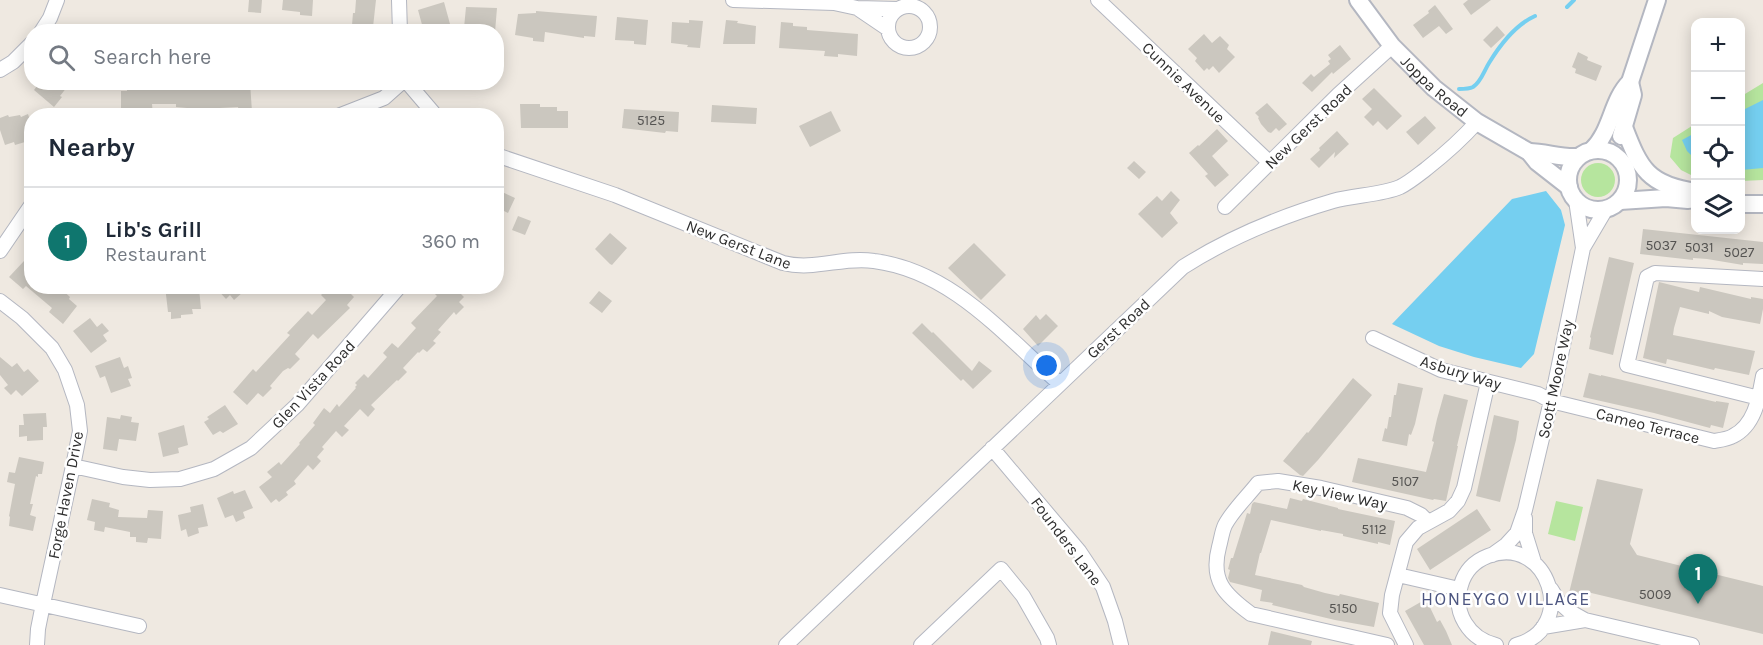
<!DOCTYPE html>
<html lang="en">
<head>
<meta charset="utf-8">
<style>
	:root { --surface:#fff; --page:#f6f6f7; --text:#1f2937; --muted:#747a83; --line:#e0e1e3; --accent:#0f766e }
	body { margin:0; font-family:Karla,sans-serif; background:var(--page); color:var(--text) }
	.controls { position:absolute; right:18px; top:18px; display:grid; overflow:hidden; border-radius:12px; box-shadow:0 3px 15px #0003 }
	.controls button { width:54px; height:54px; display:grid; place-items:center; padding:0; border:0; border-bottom:2px solid var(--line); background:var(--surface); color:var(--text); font:30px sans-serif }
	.you { position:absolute; left:1047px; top:366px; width:21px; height:21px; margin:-15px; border:4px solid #fff; border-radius:50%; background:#1a73e8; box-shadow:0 0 0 9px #1a73e833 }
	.badge { display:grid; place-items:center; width:39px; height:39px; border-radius:50%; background:var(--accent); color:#fff; font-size:20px; font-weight:700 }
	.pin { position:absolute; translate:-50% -50px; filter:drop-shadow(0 2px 3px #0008) }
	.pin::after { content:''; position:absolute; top:32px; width:21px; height:18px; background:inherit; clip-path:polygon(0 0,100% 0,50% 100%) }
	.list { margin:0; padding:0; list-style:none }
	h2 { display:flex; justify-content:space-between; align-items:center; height:78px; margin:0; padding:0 24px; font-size:26px }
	h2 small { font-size:20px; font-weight:400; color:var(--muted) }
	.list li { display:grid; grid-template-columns:39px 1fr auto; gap:18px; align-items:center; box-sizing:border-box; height:108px; padding:0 24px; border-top:2px solid var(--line) }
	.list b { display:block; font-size:22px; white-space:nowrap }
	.list p { margin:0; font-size:20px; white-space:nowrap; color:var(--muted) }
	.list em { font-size:20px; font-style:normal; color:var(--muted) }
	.icon { flex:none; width:33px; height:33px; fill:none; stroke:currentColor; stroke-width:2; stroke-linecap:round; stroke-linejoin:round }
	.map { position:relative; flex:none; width:1763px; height:645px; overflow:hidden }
	.search { position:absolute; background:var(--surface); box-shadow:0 3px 15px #0003; left:24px; top:24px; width:480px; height:66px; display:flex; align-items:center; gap:15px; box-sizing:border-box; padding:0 21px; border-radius:24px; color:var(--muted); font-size:22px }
	.panel { position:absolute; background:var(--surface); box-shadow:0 3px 15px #0003; left:24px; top:108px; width:480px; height:186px; border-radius:24px }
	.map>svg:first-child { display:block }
	.green { fill:#b6e59e }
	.water { fill:#75cff0 }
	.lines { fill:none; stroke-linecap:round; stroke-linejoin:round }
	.stream { stroke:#75cff0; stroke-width:4 }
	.building { fill:#cbc7bf }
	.minor-casing { stroke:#b4b7c1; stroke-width:16 }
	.tertiary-casing { stroke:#b4b7c1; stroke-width:20 }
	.minor { stroke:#fff; stroke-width:14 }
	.tertiary { stroke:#fff; stroke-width:16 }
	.labels { text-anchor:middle; stroke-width:5; stroke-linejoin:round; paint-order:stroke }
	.number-label { font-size:14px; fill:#555452 }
	.street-label { font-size:16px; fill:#2e2e2e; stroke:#fff }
	.neighbourhood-label { font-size:18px; letter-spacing:1.5px; fill:#4d5680; stroke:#fff }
</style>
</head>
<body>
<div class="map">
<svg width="1763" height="645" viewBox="0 0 1763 645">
	<rect width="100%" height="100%" fill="#efe9e1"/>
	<!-- green -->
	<path class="green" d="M1763 83V180L1741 181 1740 97Z
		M1695 124V177L1681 170 1670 157 1673 138Z
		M1581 180a17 17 0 1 1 34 0a17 17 0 1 1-34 0Z
		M1556 501 1583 507 1575 541 1548 534Z"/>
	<!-- water -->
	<path class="water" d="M1763 100V168L1741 170V111Z
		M1695 133V159L1687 151 1682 140Z
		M1546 191 1561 210 1565 225 1534 354 1521 368 1474 357 1439 346 1392 324 1512 199Z"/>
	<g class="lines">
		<!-- stream -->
		<path class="stream" d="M1567 7 1574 0
			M1459 89C1463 89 1469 89 1473 87 1481 82 1484 71 1489 63 1500 45 1515 25 1535 16"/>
	</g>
	<!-- building -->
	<path class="building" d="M249 0H262L261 13 248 12Z
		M283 0H313L312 16 300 15V12L282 10Z
		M356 0H376L373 27 352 25 353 13H355Z
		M1468 0H1491L1471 15 1463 4Z
		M444 2 450 24 439 26 442 32H424L418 10Z
		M1435 5 1453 29 1446 34 1439 26 1423 38 1413 25 1429 13 1428 11Z
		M466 7 497 8 495 32H482V30L464 28Z
		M536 11 597 16 595 37 584 36V38L545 32 544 42 533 41V38L515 35 518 14 536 13Z
		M617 17 648 20 646 45 634 44V41L615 40Z
		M689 20 703 21 700 48 687 47 688 45 671 43 672 22 689 23Z
		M726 20 738 21 737 23 756 26 755 44H723Z
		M781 22 793 23V26L807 27V30L858 34 857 56 838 54V57L824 56 825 51 779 48Z
		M1497 26 1505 35 1491 48 1483 40Z
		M1204 34 1212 43 1220 36 1229 45 1227 49 1235 57 1219 73 1213 66 1209 70 1207 68 1204 71 1195 61 1197 58 1188 49Z
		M1340 45 1351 59 1333 74 1332 72 1312 92 1302 83 1311 74 1314 77 1330 64 1328 61 1331 59 1328 55Z
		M1578 52 1588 57 1587 60 1602 66 1596 81 1575 73 1576 69 1572 67Z
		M40 82H71L60 96 62 97 54 107 34 90Z
		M168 82H201V89L226 87 225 82H250L252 112 239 113 238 107 201 109V114H187V108L176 107V104H152L153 116H138V110L121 111V91H127V86L138 85 139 89 168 87Z
		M1374 88 1402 116 1387 130 1378 121 1373 126 1364 117 1372 109 1362 99Z
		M1267 103 1287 124 1279 131 1276 128 1271 133 1268 132 1261 124 1258 118 1259 117 1255 113Z
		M520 104H540V107H557V111H568V128H521Z
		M712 105 757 108 756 124 711 122Z
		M624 109 679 112 678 132 666 131 665 133 622 128Z
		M831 111 841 131 810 147 799 126Z
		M28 114 32 127V133L24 137 25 142 15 145 14 142 5 145 0 130V118L8 115 9 117 20 115 21 117Z
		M1425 116 1436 128 1418 145 1406 132Z
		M1217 129 1228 141 1212 156 1229 175 1215 187 1205 176 1208 174 1189 153 1198 145 1199 146Z
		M1337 131 1349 144 1334 158 1335 152 1319 168 1310 159 1320 150 1319 148Z
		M1134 161 1146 172 1139 179 1127 168Z
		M496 189 515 198 508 213 496 207Z
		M1171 191 1180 200 1170 213 1178 223 1162 238 1138 214 1157 196 1162 201Z
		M518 216 531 221 525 235 512 230Z
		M1643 229 1763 242V264L1743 263V265L1707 259 1693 258V260L1640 254Z
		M610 233 627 248 612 265 610 264 595 249Z
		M974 243 1006 275 981 300 948 268Z
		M1609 257 1634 263 1613 355 1589 349 1591 338 1590 337Z
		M24 261 32 267V286H58L70 297 69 299 77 306 63 324 49 312 52 308 26 286 23 289 9 277Z
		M1659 282 1699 292 1700 287 1751 299V297L1763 299V309L1760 324 1722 317 1709 311V314L1680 307 1674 328 1673 335 1755 351 1749 375 1715 368 1714 370 1667 359 1666 364 1643 358Z
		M165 286H178V288H199L201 309H192L193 314 181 315V318L171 319V312H168Z
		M214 286H239L243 292 234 300 230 295 226 299Z
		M336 286H343L354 297 347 305 350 308 318 339 313 334 295 354 300 359 290 369 288 368 283 371 270 386 272 388 263 397 258 393 247 405 233 392 253 369 256 372 290 335 287 333 308 311 312 315 326 300 321 295 328 288 331 291Z
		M441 286H453L464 297 459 302 464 307 456 315 454 312 438 330 441 332 433 341 436 343 427 352 423 349 419 353 418 352 403 368 407 372 398 381 397 380 371 405 375 409 368 417 360 409 344 426 349 430 342 437 336 431 322 447 324 449 317 457 321 461 313 470 308 465 294 481 296 484 286 492 288 495 279 502 276 499 271 503 259 487 272 477 267 472 279 462 281 465 300 444 299 443 315 425 313 423 324 408 330 413 337 404 339 407 356 388 355 387 357 385 355 383 364 374 368 378 387 357 383 353 392 343 398 348 416 328 411 323 437 296 434 293Z
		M599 291 612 301 602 313 589 303Z
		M1046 314 1058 326 1038 346 1023 329 1036 315 1040 320Z
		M90 318 97 327 102 323 109 331 103 335 107 341 91 353 73 331Z
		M922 323 932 333 933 332 972 371 979 361 992 371 973 389 963 379 961 381 912 333Z
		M0 357 12 367 17 363 24 372 28 369 39 381 22 396 16 390 11 395 4 388 8 385 0 375Z
		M120 357 124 368 128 366 132 378 128 379 131 386 111 393 105 376 100 378 95 366Z
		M1589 373 1601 376V375L1716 402V401L1729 403 1723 428 1711 425 1710 428 1654 413 1583 397Z
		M1353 378 1372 395 1318 460 1303 476 1300 475 1283 461 1307 432 1308 433Z
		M1398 383 1423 388 1415 424 1411 435 1409 434 1407 446 1382 441 1385 428 1387 429 1389 417H1391L1394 395H1396Z
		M1444 394 1468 400 1457 446H1458L1446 501 1434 499 1433 500 1352 482 1358 458 1426 472 1434 442 1432 441 1437 419Z
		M225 405 238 424 223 433 220 431 213 435 204 422 209 419 207 417Z
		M46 413 47 427H43V440L27 441V436L19 437V425H24L23 414Z
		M121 415 132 417 131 422 139 423 136 441 119 439 117 451 103 449 107 417 120 419Z
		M1494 415 1519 421 1516 440 1500 502 1476 496Z
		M184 425 188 445 178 448 179 453 163 457 158 433Z
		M19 457 44 462 42 474H38V477L36 476 30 504H33L30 515 36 517 33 531 9 526 10 517 9 516 15 484 7 482 9 472 15 473Z
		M1597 479 1643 489 1630 544 1637 555 1763 586V634L1583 591 1582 596 1569 593Z
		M245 490 253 508 243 512 245 518 236 522 233 515 225 518 217 498 233 491 234 494Z
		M1290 498 1302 501 1303 499 1338 508V509L1395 521 1390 545 1378 542V544L1343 536V534L1321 530V531L1271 520 1261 553H1260L1255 575 1302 585 1304 587 1325 593 1339 596 1340 594 1379 603 1374 627 1335 620 1272 605 1273 603 1260 601 1262 590 1230 582 1228 578 1230 570 1228 569 1231 558H1233L1247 513 1250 514 1252 504 1254 502 1287 509Z
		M92 499 110 503 109 507 119 510 118 517 147 518 148 510 163 511 161 539 148 538 147 543 136 542V537H130V532L105 527 104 532 94 530 95 522 87 520Z
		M203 504 208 526 198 528 199 533 188 537 186 529 181 531 178 515 191 512 190 507Z
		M1477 509 1491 530 1430 570 1417 549Z
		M1426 599 1437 622 1440 620 1446 631 1452 645H1424L1405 611Z
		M1271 631 1312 641 1311 645H1268Z"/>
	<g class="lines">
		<defs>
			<path id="minor" d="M399 0 400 32
				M733 0 834 3 857 8 898 9
				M1098 0 1270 163
				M888 27a21 21 0 1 1 42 0a21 21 0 1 1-42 0Z
				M857 8 888 29
				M41 32 50 18 57 0
				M0 70 13 62 32 43
				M407 82 436 116
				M338 116 384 98 402 82
				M496 155 615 195 783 263C815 271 843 256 874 261 952 271 1004 335 1059 383
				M1576 200 1583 248
				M1225 207 1338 95 1392 46
				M0 251 32 204
				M1763 279 1655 273 1647 277 1627 365 1763 399
				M0 301 22 318 52 348 65 370 77 405 80 431 73 466 43 604 38 629 37 645
				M1373 338 1441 370 1538 394 1551 401 1714 441C1720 440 1728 439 1733 436 1755 425 1759 398 1763 376
				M992 448 1079 551 1103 587 1115 621 1121 645
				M73 466 123 477 150 480 180 479 214 469 251 448 297 405 400 286
				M1525 518V533L1534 562
				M1492 555 1506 545 1517 533 1525 510 1555 384 1583 248 1606 209
				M1398 575 1459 589
				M1551 589 1559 602 1569 611 1585 620 1692 645
				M0 595 139 626
				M1543 627 1585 620
				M786 645 1183 267C1227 239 1282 216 1333 201 1354 195 1382 195 1400 187 1410 182 1418 175 1426 169 1445 154 1461 140 1477 122
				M921 645 1001 569 1023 596 1047 638 1049 645
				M1387 645 1251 614C1225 595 1210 581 1219 547 1221 540 1222 531 1225 525 1233 510 1247 497 1258 483L1278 481 1321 488 1407 508 1421 515 1428 522
				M1406 645 1390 613 1392 595 1406 542 1418 528 1449 511 1458 501 1464 488 1488 382
				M1496 645C1469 639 1452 612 1461 585 1465 571 1475 561 1488 556 1548 533 1580 628 1516 645"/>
			<g id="tertiary">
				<path id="s1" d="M1358 0 1392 46 1434 88 1477 122 1529 152 1537 162 1569 187"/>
				<path d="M1624 127C1640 169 1648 185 1696 192"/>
				<path d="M1621 136 1633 95 1630 82"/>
				<circle cx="1598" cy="180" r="30"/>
				<path d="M1592 150C1612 131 1611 101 1630 82L1657 0"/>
				<path d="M1529 152C1547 152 1558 158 1578 157"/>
				<path d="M1620 201 1666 198 1688 200"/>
				<path d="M1740 204H1763"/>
			</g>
		</defs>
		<!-- minor casing -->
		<use href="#minor" class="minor-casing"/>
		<!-- tertiary casing -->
		<use href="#tertiary" class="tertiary-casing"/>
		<!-- minor -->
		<use href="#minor" class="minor"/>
		<!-- tertiary -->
		<use href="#tertiary" class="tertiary"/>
	</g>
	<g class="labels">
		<!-- number labels -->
		<g class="number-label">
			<text x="651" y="125">5125</text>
			<text x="1661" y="250">5037</text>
			<text x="1699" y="252">5031</text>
			<text x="1739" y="257">5027</text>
			<text x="1405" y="486">5107</text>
			<text x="1374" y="534">5112</text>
			<text x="1655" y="599">5009</text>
			<text x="1343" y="613">5150</text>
		</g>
		<!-- street labels -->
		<g class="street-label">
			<text transform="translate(1184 82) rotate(44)" y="6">Cunnie Avenue</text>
			<text dy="6" stroke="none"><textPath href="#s1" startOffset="116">Joppa Road</textPath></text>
			<text transform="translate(1308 126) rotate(-44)" y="6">New Gerst Road</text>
			<text transform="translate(739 244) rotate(21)" y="6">New Gerst Lane</text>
			<text transform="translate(1118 328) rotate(-43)" y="6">Gerst Road</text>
			<text transform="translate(1461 372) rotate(17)" y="6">Asbury Way</text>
			<text transform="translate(1555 379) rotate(-78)" y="6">Scott Moore Way</text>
			<text transform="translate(313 384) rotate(-47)" y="6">Glen Vista Road</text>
			<text transform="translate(1648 425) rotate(14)" y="6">Cameo Terrace</text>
			<text transform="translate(1340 494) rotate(12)" y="6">Key View Way</text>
			<text transform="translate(65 495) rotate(-79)" y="6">Forge Haven Drive</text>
			<text transform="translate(1067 541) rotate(53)" y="6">Founders Lane</text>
		</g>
		<!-- neighbourhood labels -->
		<g class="neighbourhood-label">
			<text x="1506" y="605">HONEYGO VILLAGE</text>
		</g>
	</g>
</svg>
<div class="controls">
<button>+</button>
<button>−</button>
<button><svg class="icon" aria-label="locate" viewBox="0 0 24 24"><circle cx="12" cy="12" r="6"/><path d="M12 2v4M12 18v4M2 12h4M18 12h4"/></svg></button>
<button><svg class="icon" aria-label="layers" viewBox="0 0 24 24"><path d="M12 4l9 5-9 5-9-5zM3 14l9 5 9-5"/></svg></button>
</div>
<div class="you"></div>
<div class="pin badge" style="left:1698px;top:604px">1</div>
<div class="search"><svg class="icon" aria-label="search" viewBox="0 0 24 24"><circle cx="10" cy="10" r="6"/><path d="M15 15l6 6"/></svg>Search here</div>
<section class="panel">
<h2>Nearby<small></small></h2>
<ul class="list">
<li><span class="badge">1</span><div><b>Lib's Grill</b><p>Restaurant</p></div><em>360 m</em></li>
</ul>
</section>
</div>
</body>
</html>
